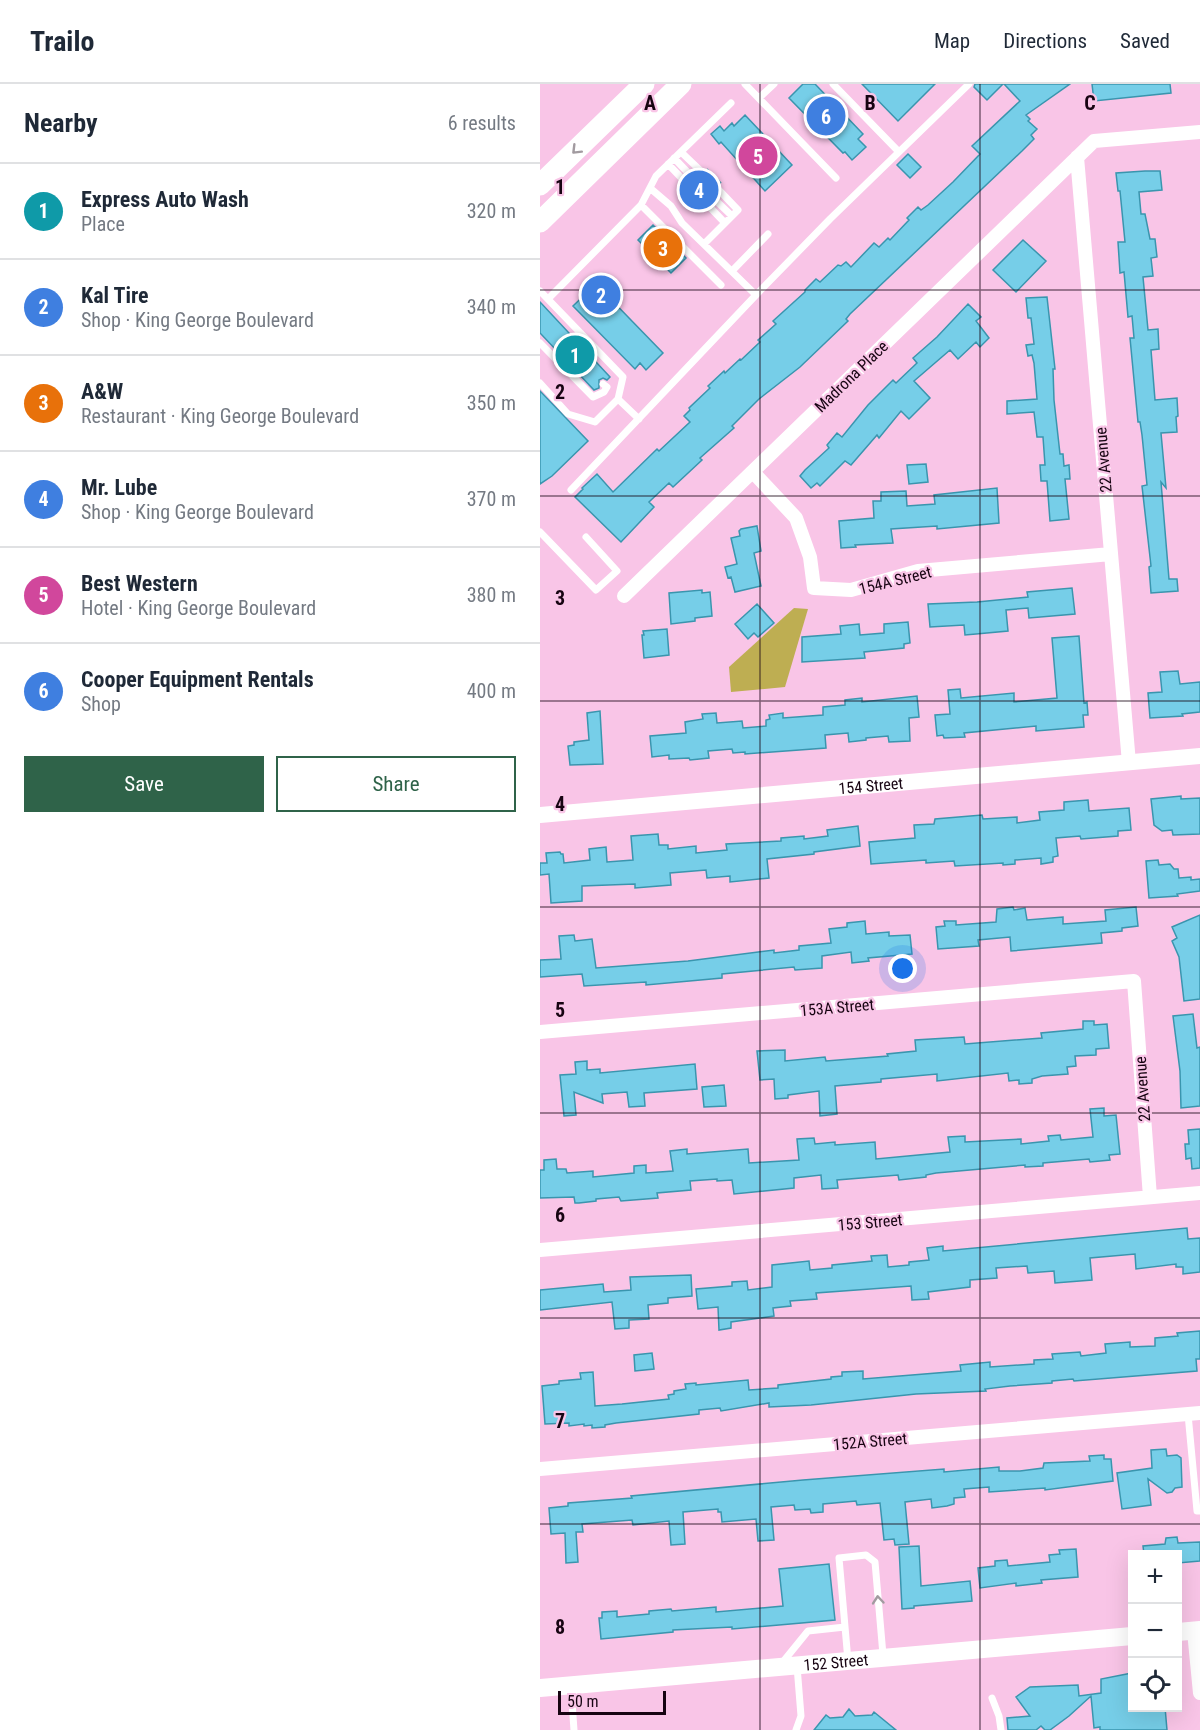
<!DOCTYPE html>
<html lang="en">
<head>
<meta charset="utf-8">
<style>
	:root { --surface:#fff; --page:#f6f6f7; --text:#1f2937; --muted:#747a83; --line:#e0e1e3; --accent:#2f6349 }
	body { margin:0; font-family:"Roboto Condensed",sans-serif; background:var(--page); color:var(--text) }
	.controls { position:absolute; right:18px; bottom:18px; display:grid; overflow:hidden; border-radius:0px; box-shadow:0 6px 24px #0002 }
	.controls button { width:54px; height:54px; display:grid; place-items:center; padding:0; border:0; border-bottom:2px solid var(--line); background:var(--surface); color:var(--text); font:30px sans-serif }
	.scale { position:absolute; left:18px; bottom:15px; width:108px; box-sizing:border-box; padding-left:6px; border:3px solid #170412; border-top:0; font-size:16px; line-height:21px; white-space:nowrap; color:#170412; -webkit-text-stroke:4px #f9c5e7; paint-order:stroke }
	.you { position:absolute; left:363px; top:885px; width:21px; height:21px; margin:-15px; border:4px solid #fff; border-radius:50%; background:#1a73e8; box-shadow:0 0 0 9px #1a73e833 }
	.badge { display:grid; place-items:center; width:39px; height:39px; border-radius:50%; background:var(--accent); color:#fff; font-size:20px; font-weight:700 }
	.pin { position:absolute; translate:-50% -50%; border:3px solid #fff; box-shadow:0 2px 6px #0006 }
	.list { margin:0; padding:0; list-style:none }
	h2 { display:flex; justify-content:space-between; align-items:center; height:78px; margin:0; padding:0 24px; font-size:26px }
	h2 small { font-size:20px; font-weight:400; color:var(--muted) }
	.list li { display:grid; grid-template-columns:39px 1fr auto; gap:18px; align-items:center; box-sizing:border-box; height:96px; padding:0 24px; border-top:2px solid var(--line) }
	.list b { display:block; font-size:22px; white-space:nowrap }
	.list p { margin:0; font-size:20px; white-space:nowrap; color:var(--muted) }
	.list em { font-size:20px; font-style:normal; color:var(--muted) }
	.actions { display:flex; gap:12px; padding:18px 24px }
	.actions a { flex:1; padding:14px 0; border:2px solid var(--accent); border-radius:0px; text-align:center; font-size:21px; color:var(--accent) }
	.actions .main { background:var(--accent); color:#fff }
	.icon { flex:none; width:33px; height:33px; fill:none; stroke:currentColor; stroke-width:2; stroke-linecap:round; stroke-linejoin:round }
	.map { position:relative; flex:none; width:660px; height:1646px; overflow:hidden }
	header { display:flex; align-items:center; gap:36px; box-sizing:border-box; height:84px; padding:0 30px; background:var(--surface); border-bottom:2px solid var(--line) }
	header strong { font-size:28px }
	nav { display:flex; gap:33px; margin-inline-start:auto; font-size:21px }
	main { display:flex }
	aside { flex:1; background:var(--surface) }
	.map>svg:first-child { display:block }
	.green { fill:#beae52 }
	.building { fill:#76cee8; stroke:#3a95ae; stroke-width:1.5 }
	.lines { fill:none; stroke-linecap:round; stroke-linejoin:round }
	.service { stroke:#fff; stroke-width:7 }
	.minor { stroke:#fff; stroke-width:14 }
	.tertiary { stroke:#fff; stroke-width:16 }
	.secondary { stroke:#fff; stroke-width:18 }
	.primary { stroke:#fff; stroke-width:21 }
	.oneway { stroke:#a29ba0 }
	.grid { fill:none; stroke:#170412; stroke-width:1.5; stroke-opacity:0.55 }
	.labels { text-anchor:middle; stroke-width:4.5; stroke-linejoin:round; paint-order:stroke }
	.street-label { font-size:16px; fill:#170412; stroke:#f9c5e7 }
	.grid-label { font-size:20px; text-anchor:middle; font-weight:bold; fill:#170412; stroke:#f9c5e7; stroke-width:4.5; stroke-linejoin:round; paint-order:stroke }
</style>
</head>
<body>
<header>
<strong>Trailo</strong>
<nav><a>Map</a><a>Directions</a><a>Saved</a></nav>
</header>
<main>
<aside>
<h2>Nearby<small>6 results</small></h2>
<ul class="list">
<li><span class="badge" style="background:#0f9aa8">1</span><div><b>Express Auto Wash</b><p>Place</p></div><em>320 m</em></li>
<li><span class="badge" style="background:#3f7fe0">2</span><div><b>Kal Tire</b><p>Shop · King George Boulevard</p></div><em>340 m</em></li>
<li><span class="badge" style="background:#e8710a">3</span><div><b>A&amp;W</b><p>Restaurant · King George Boulevard</p></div><em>350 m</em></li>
<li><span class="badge" style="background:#3f7fe0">4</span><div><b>Mr. Lube</b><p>Shop · King George Boulevard</p></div><em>370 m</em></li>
<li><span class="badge" style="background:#d1479c">5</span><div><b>Best Western</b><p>Hotel · King George Boulevard</p></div><em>380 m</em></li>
<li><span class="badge" style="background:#3f7fe0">6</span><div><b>Cooper Equipment Rentals</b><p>Shop</p></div><em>400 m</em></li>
</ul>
<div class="actions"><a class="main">Save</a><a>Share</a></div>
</aside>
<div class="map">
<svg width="660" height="1646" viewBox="0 0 660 1646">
	<rect width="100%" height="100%" fill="#f9c5e7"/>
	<!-- green -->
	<path class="green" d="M254 524 268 525 245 603 191 608 189 583Z"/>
	<!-- building -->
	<path class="building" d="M263 0H275L323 50 318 55 326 63 312 76 305 68 303 69 249 14Z
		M322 0H395L358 37Z
		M435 0H463L447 16 434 3Z
		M464 0H530L486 31 490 35 488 37 497 45 491 51 494 55 482 67 310 230 306 235 308 237 260 283 219 315 192 342 194 344 160 374 162 376 133 403 129 399 109 418 114 423 81 458 35 413 43 405 42 404 57 390 73 408 117 365 119 367 150 338 144 332 150 326 149 324 170 304 168 302 184 287 185 289 200 275 201 276 220 258 218 256 236 240 233 237 265 208V206L276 195 280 198 298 181 301 182 306 178 311 183 334 159 339 163 348 154 350 156 369 136 367 134 378 123 381 126 388 121 413 98 440 70 432 62 480 17Z
		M552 0H630L631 9 554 17Z
		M205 31 252 81 225 107 181 58 179 60 171 50 180 42 184 47 192 39 194 42Z
		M368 70 381 83 370 94 357 81Z
		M167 85 181 99 175 97 172 99 171 105 165 106 164 111 159 112V120L152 126 139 112 145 106H152L155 102 160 98V94L167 93 169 90Z
		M605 87H620L622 106 599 108 601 130H605L610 155H615L617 173 611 174 613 192 603 193 608 246 618 245 619 265 611 266 615 316 637 314 638 332 636 333 637 348 621 349 626 404 621 398 629 495H637L638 507 611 509 609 483 611 482 602 402 607 401 602 351 600 338H598L590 254H594L592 232 588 233 584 188 580 189 578 158H585L580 107H578L576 89Z
		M113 141 146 174 131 189 98 156Z
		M483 156 506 177 476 208 453 186Z
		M56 200 123 269 106 286 100 279 95 285 33 222Z
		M507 213 515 285H513L514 316 520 370H523L524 382 529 381 530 395H525L529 435 510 437 507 397H501L500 381H505L503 353H497L494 328 467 330V317L497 315 494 279 492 271 488 272 486 261 494 260 491 234H488L486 214Z
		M0 218 70 293 67 296 63 294 59 296V304L54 306 0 249Z
		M428 220 441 233 436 237 449 254 440 263 436 258 418 275 410 266 374 297 390 314 369 335 361 327 339 354 337 351 311 381 305 377 280 402 277 399 271 404 260 392 265 386 289 364 287 361 297 349 302 353 328 321 353 296 356 299 377 279 373 274 397 253Z
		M0 307 48 357 12 392 0 400Z
		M386 380 388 398 369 400 367 381Z
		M457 404 459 439 397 445V442L351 445 353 459 315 461 316 463 301 464 299 437 334 434 333 417H341V408L366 407 367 422 395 420 394 411Z
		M217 442 221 467 214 469 221 502 195 508 191 493 188 494 185 483 197 480 191 454 200 452 199 447 201 445Z
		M532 504 535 530 489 534 488 524 466 526 468 547 436 550 425 551 424 541 390 543 388 520 437 518 488 513 487 508Z
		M162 506V509L170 508 172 532 155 534V537L131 540 129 509Z
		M217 520 234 539 218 553 214 549 208 555 195 540Z
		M368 538 370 559 364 560V564L324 568 325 574 262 578V553L301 550 300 542 319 540 320 551 344 549V540Z
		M127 545 129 571 104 574 102 551H104L103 547Z
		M539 552 544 619 547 618 548 631H543L544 643 496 647V642L424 649 425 653 404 654 403 651 397 652 395 631 410 630 408 606 420 605 421 614 474 609V618L517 614 512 554Z
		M638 587 640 600 660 598V628L642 630 643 632 610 634 608 609 622 608 620 588Z
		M377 612 379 633 369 634 370 657 349 658 348 652 326 654V656L309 658 308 649 285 651 286 664 205 670V668L193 669 192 665 168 667 169 674 150 676 149 674 129 675V671L112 673 110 652 146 649 145 638 163 635 162 630 176 629 177 639 202 637 203 644 226 642V636L230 635 229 631 243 629V634L283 631V623L305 621V616L322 614V618Z
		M60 627 63 680 30 681 28 662 34 661V658L49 656 47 629Z
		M641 712V715L660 714V750L633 751 632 746 622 747 614 741 611 715Z
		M548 716 549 727 589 724 591 746 578 747V752L541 755 540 752 516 754 518 772 513 773V778L501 780V774L475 776V780L463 781V779L415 782 414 777 386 779V776L331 780 329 758 375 754 374 741 394 740 395 735 442 731 443 735 477 733V739L500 736 499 728 524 726V718Z
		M318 742 320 762 274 768V770L227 775 229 794 190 798V792L167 794 166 786 130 789 131 801 95 804V800L42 802V817L11 819 9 790 0 791V779H7L6 769 20 768 21 770H23L24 779 50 776 49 765 66 763 67 778 93 776 91 752 118 750 119 761H128V765L156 762V769L187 766 186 760 241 757V754L264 752V755L288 752 287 746Z
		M618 776 619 781 630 780 634 785H638L639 794 651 793V796L660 795V807L637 810 638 812 609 814 606 777Z
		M473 823 474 826 485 824 487 836 523 833V840L566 837 565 826 596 823 598 842 582 844V847L561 849 562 859 471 867 470 853 438 856 439 862 398 865 396 843 405 842 404 837H416V841L456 838 457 825Z
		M660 831V915L644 917 639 873 632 857 637 854 632 843Z
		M325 837 326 850 349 848V852L370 851 372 870 328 874 329 877 312 879 311 868 282 872V884L255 886 254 883 182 890V894L106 901V898L44 902 42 890 0 893V876L21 875 19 852 34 851 35 857 52 855 56 884 148 877 234 866V869L259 866V862L291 859 289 845 307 843V839Z
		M653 930 657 964 660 963V1022L641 1024 640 987 633 932Z
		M543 937H554V941L567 940 569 964 556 965V971L535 972 536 982 527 983 528 990 502 992 492 995V999L479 1000V996L469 997 468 989 397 997V990L341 995V998L295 1002 297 1030 280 1032 279 1007 248 1011V1014L235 1015 234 995 220 996 217 967 245 966V977L285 973 286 977 348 972 347 970 376 967 375 956 424 953 425 960 502 954 501 949 543 945Z
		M47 977V986L60 985V989L155 980 157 1005 104 1009 105 1022 89 1023 87 1008 62 1010 63 1019 34 1008 36 1031 24 1032 20 991 36 990 35 978Z
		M184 1001 186 1022 164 1023 162 1003Z
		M564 1024V1032L576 1031 580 1070 569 1071 570 1076 550 1078 549 1075 503 1079V1082L485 1083V1081L396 1089 386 1091V1093L359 1096 358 1091 297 1096 298 1104 282 1105 281 1091 254 1094V1104L194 1110 192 1096 177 1097V1095L150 1097 151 1106 117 1109 118 1114 81 1117 79 1113 56 1115V1117L39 1119H35L34 1113 0 1114V1086H4V1076L16 1075 17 1085H26L27 1089 53 1087V1093L94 1089V1082L106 1081V1089L133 1087 130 1067 147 1065V1070L208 1065 209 1079 259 1076 257 1055 274 1054 275 1060 295 1058V1061L335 1058 336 1075 410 1068 408 1053 425 1052V1058L481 1055V1060L509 1057 508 1052 520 1051 521 1056 553 1053 550 1025Z
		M660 1045V1084L652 1085 651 1074 646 1075 645 1060H649L648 1046Z
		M647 1144 648 1155 660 1154V1188L643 1190V1183H636V1180L596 1185 595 1170 550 1174 552 1196 515 1199 514 1187 488 1189 487 1182 456 1184 457 1194 430 1196V1203L388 1208 389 1215 372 1216 371 1202 276 1209 277 1215 250 1217 251 1222 233 1224 234 1232 191 1238V1244L179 1246 178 1223 158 1225 156 1205 192 1202V1198L207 1197 208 1206 232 1203V1181L269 1177 270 1186 292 1184V1181L332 1177 331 1172 347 1171 348 1183 369 1181V1178L389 1176 387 1164 403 1162V1167Z
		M151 1191 152 1212 128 1214V1219L108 1221 109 1235 89 1236V1244L75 1245 72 1218 0 1226V1206L63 1200 64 1208 91 1206 90 1193Z
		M660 1247V1275H656L657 1287 534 1297 533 1295 512 1297V1299L470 1302 445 1305 446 1307 376 1310 271 1321 229 1323V1319L181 1327 180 1324 159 1326V1330L76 1339 65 1341V1343L52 1344V1341L44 1342V1340L29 1342V1339L5 1340 2 1302 19 1300V1297L41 1295 40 1289 53 1288 55 1322 82 1320 129 1315 128 1311 134 1310V1307L146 1305 145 1300 156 1299V1301L208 1296 209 1306 238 1304V1301L291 1295V1293L302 1292V1288L323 1287V1295L421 1287 420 1281 450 1278V1283L494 1280V1276L513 1275 512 1270 540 1268 541 1272 566 1269 565 1260 590 1258V1263L615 1262V1254L638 1252 637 1249Z
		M112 1269 114 1285 95 1287 94 1271Z
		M626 1365 627 1372 637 1371 641 1374 642 1403 635 1404 632 1408 627 1409 608 1395 611 1421 582 1425 577 1389 612 1384 611 1366Z
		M564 1371V1375H571L573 1397 505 1406V1404L449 1408V1403L424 1405 425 1413 414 1414V1420L407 1422 392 1424 391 1415 365 1418 369 1460 355 1461 354 1455 344 1456 340 1419 317 1421 316 1417 283 1420V1428L271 1429 270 1425 255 1426 254 1421 231 1423 234 1456 218 1457 216 1435 182 1438 181 1428H178V1425L143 1428 145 1460 131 1461 129 1437 93 1441 92 1436 42 1440 43 1448H36L38 1478 26 1479 25 1449 11 1450 9 1424 28 1422V1419L92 1414 91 1412 263 1396 404 1385V1388L459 1383V1387H480L503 1384 504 1379 550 1377 549 1372Z
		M637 1453 638 1459 660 1458V1477L638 1479V1470H604L603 1462 625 1460 626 1454Z
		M379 1462 381 1502 430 1497 432 1517 374 1522V1524L362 1525 359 1463Z
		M536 1465 538 1493 501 1496 502 1499 476 1502V1499L440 1504 438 1484 455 1482V1477L467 1476 468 1482 510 1478 509 1471 520 1470 519 1466Z
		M289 1480 295 1536 192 1545V1543L133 1546V1548L61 1555 59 1534H62V1528L77 1527V1533L109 1530V1527L131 1525 132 1527 176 1523V1528L243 1522 239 1485Z
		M592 1589V1623H625L627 1646H560V1643L554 1644 551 1612 529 1632 510 1646H505L501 1642 496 1646H468L467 1634 490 1632 476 1613 490 1603 538 1601 539 1612 561 1609V1595Z
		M309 1625 315 1632 332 1631 334 1628 356 1646H274L286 1631 290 1634 303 1633Z"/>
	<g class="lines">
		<!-- service -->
		<path class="service" d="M205 0 296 94
			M293 0 359 68
			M219 14 234 0
			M141 68 163 89
			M134 74 155 96
			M128 80 149 102
			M110 104 131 122 142 139 216 211
			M169 110 192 132
			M163 116 185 139
			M101 121 181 201
			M164 160 198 126 176 103
			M192 187 228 150
			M0 207 83 293 78 315 99 335
			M8 215 101 121 116 92 191 19
			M0 259 53 313 64 308 67 303 63 300
			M0 299 28 330 55 338 78 315
			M31 406 216 211 290 135 429 0
			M0 448 56 506 77 487 46 453
			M648 1330 657 1427H660
			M308 1577 299 1474 326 1471 335 1478 343 1571
			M242 1579 268 1547 305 1543
			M31 1604 34 1646
			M452 1614 459 1632 461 1646
			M256 1646 261 1632 257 1582"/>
		<!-- minor -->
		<path class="minor" d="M537 73 589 679
			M213 388 256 434 270 473 274 504 311 506 378 487 571 470
			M84 512 554 57 660 48
			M0 948 594 897 610 1113
			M0 1166 660 1109
			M0 1385 660 1329
			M654 1547 660 1609"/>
		<!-- tertiary -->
		<path class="tertiary" id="s1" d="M0 731 660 672"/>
		<!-- secondary -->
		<g class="secondary">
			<path d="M638 1548 660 1546"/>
			<path id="s2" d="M0 1604 592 1552"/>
		</g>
		<!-- primary -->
		<path class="primary" d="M0 101 104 0
			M0 138 141 0"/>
	</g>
	<!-- one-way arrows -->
	<defs><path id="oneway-chevron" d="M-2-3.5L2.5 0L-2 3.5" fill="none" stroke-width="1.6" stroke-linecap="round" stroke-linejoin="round" transform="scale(1.5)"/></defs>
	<g class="oneway">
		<use href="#oneway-chevron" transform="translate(36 66) rotate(135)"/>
		<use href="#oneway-chevron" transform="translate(338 1516) rotate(-95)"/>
	</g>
	<!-- grid -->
	<path class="grid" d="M220 0V1646M440 0V1646M0 206H660M0 412H660M0 617H660M0 823H660M0 1029H660M0 1234H660M0 1440H660"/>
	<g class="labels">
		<!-- street labels -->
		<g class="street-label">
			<text transform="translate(311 292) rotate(-44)" y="6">Madrona Place</text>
			<text transform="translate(563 376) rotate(-95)" y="6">22 Avenue</text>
			<text transform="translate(355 496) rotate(-14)" y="6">154A Street</text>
			<text dy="6" stroke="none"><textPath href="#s1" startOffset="332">154 Street</textPath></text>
			<text transform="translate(297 923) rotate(-5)" y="6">153A Street</text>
			<text transform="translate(602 1005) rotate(-94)" y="6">22 Avenue</text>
			<text transform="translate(330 1138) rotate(-5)" y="6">153 Street</text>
			<text transform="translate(330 1357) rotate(-5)" y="6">152A Street</text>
			<text dy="6" stroke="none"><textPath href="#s2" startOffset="297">152 Street</textPath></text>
		</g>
	</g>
	<g class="grid-label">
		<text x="110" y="26">A</text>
		<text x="330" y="26">B</text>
		<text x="550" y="26">C</text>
		<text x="20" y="110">1</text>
		<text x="20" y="315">2</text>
		<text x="20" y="521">3</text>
		<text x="20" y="727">4</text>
		<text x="20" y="933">5</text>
		<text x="20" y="1138">6</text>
		<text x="20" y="1344">7</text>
		<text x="20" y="1550">8</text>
	</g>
</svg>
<div class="controls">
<button>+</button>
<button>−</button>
<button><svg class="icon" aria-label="locate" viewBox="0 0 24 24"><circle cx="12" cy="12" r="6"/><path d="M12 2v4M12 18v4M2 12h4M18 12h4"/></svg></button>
</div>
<div class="scale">50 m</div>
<div class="you"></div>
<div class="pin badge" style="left:35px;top:271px;background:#0f9aa8">1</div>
<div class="pin badge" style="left:61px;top:211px;background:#3f7fe0">2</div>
<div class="pin badge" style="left:123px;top:164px;background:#e8710a">3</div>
<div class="pin badge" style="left:159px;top:106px;background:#3f7fe0">4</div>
<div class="pin badge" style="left:218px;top:72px;background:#d1479c">5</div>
<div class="pin badge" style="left:286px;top:32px;background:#3f7fe0">6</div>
</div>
</main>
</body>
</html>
